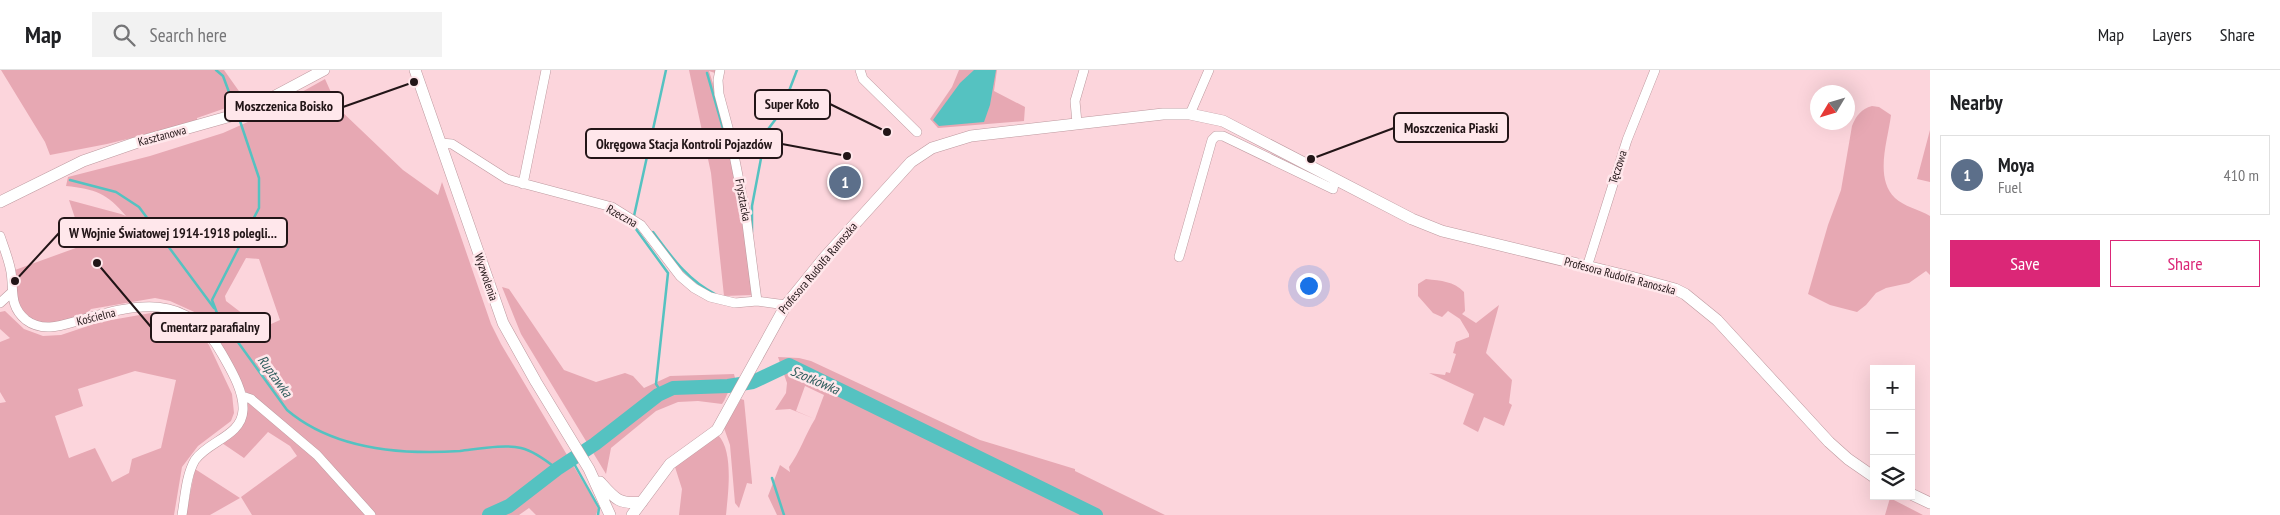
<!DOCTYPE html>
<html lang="en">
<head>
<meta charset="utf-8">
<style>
	:root { --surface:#fff; --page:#f2f2f2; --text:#202124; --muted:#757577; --line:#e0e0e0; --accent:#db2777 }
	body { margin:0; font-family:"PT Sans Narrow",sans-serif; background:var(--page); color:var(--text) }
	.controls { position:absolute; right:15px; bottom:15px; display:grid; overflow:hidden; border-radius:0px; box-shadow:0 5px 20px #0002 }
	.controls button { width:45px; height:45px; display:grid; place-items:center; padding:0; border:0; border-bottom:1px solid var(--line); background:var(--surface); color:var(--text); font:25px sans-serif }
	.compass { position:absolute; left:1810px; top:15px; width:45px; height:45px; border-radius:50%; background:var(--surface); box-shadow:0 5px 20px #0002; rotate:232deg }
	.you { position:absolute; left:1308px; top:215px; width:18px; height:18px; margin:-12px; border:4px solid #fff; border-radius:50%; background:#1a73e8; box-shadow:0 0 0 8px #1a73e833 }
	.badge { display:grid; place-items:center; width:32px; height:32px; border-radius:50%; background:var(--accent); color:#fff; font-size:16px; font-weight:700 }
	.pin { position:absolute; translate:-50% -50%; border:2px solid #fff; box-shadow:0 1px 5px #0006 }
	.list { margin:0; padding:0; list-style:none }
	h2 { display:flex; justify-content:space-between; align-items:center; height:65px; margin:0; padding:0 20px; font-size:21px }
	h2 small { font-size:16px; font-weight:400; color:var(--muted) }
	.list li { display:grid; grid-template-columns:32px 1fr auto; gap:15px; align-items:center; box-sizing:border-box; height:80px; margin:0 10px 10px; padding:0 10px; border:1px solid var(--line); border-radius:0px }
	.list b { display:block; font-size:19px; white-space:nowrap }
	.list p { margin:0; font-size:16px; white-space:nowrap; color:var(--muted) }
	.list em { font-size:16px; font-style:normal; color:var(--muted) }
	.actions { display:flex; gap:10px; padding:15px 20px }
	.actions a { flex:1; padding:11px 0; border:1px solid var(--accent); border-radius:0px; text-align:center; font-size:18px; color:var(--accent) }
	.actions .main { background:var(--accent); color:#fff }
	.icon { flex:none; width:28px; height:28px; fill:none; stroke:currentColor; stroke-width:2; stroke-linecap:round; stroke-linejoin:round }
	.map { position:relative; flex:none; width:1930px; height:445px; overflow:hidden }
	header { display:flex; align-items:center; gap:30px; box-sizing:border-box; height:70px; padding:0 25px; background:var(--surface); border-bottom:1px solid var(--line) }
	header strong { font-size:24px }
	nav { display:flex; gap:28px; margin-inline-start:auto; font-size:18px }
	.search { width:350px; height:45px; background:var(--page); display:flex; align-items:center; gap:12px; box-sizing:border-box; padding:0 18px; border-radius:0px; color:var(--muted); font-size:19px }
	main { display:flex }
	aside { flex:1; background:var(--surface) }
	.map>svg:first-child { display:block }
	.green { fill:#e7a8b3; fill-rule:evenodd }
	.water { fill:#55c2c1 }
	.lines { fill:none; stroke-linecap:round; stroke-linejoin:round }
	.stream { stroke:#55c2c1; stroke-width:2.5 }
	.river { stroke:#55c2c1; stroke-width:14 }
	.minor-casing { stroke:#bd999f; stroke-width:10 }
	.tertiary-casing { stroke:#bd999f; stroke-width:12 }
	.minor { stroke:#fff; stroke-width:9 }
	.tertiary { stroke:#fff; stroke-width:11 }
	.labels { text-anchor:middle; stroke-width:5; stroke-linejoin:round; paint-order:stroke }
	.street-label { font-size:12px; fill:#221517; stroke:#ffe7eb }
	.water-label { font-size:14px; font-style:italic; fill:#2e5d5d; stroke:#ffe7eb }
	.leader { fill:none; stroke:#221517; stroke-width:2 }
	.callout-dot { fill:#221517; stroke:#ffe7eb; stroke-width:2 }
	.callout { fill:#ffe7eb; stroke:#221517; stroke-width:2 }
	.callout-label { font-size:14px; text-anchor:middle; font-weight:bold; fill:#221517 }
</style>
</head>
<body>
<header>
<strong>Map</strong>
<div class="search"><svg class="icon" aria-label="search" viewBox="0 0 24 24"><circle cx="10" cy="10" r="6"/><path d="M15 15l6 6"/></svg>Search here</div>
<nav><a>Map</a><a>Layers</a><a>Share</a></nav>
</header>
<main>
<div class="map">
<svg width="1930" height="445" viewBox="0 0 1930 445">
	<rect width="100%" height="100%" fill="#fcd5dc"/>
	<!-- green -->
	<path class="green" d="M1 0H224L246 31 197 48V52L107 74 50 85 45 72Z
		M689 0H716L715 3 709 1C734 74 743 150 753 225L724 226 711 103Z
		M959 0H997L994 21 1025 37 1024 51 938 58 930 49 952 17Z
		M325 9 338 38 403 100 438 125 442 112 491 254 501 274 592 427 598 439 596 445H536L529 438 519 445H374L257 329 243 320 219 270 201 245 170 231 155 228 91 239C87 245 78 247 71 249 46 258 24 256 17 227 15 217 13 210 15 200L84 175 69 130 121 144 126 146C107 123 95 119 66 116L68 107 150 86 223 63 250 51ZM246 188 259 189 280 250 260 259 256 252 252 254 243 244 226 231 225 226Z
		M1872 36 1879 37 1891 45C1888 70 1874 108 1895 128 1903 136 1920 140 1930 146V205L1926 201 1909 213 1886 218 1876 223 1866 235 1857 242 1830 235 1808 224 1828 155 1841 120 1852 56C1856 46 1861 39 1872 36Z
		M1930 60V112L1917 109Z
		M1426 209C1442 211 1453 211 1464 222L1465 241 1462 244 1476 253 1499 235 1486 283 1512 310 1509 333 1512 335 1504 356 1484 347 1478 362 1463 354 1474 324 1429 303 1445 305 1446 302 1450 303 1456 284 1453 283 1456 272 1469 267V264L1460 249 1448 241 1442 247 1433 243 1418 226V214Z
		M502 217 509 219 564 300 596 312 625 303 633 306 644 318 670 306 734 304 735 308 724 331 722 334 698 331 678 332 656 341 611 378 606 404 521 264Z
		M5 241 24 259 43 266 61 265 100 252 151 243 168 245 183 251 198 261 209 275 232 324 234 343 231 351 198 376 182 397 174 445H0V333L6 332 0 322V272L10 268 0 259V242ZM135 301 176 310 161 378 132 389 129 403 112 412 95 378 69 388 55 346 83 336 78 319Z
		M778 287 799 288 811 291 980 370 1075 399V401L1165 445H777L768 426 780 395 790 402 789 397C800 382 805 365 815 349L790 339 775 340 786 323 787 313ZM805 316 824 325 815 349 796 341Z
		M741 329 744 330 752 412V414L747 413 739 438 735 433 730 375 724 358Z
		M249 332 307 381 366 445H252L241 427 297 386 290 376 268 362 244 388 222 373Z
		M718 365C734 381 728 424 726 445H679L682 419 675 397Z
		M195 399 240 428 210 445H186Z
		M1890 428 1923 445H1885Z"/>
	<!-- water -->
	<path class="water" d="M974 0H996L990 35 984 52 939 56 933 50 960 13Z"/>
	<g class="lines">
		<!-- stream -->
		<path class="stream" d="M216 0 223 6 236 41
			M707 3 726 69
			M239 48 259 108V138L212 230 217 243 287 340C334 380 401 385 460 381 478 379 505 374 521 378 534 381 547 391 557 399
			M70 110 116 122 139 137 214 238
			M634 146 666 0
			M633 155 668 203 656 314 662 323
			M653 162C671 186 687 210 715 224
			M752 162V136L766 62 781 42 797 0
			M572 390 599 438 598 445
			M772 408 784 445"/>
		<!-- river -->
		<path class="river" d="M489 445 509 436 557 399 595 374 658 325 673 318 728 316 753 312 789 295 1096 445"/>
		<defs>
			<path id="minor" d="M720 0 718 10 719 24 730 65 746 146 757 231
				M860 0 863 9 917 62
				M1190 44 1209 0
				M1077 53 1075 31 1084 0
				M441 73 452 74 507 109 612 137 641 155 680 206 694 218 710 227 735 233 757 231 786 235
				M523 114 546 0
				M0 166C4 178 9 190 11 202 14 221 9 236 26 250 42 262 60 256 77 251 136 234 187 220 222 284 231 300 244 321 243 340 242 366 208 371 195 390 186 405 185 428 182 445
				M1179 187 1212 70 1216 66H1223L1333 119 1335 109
				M1587 197 1627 70 1655 0
				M0 233 11 223
				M242 326 251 329 317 385 371 445"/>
			<path id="tertiary" d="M415 0 503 253 536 312 589 399 610 445
				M0 132 83 91 135 73 245 42 324 0
				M600 412C614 428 619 435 642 432
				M1911 424 1930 433
				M632 445 670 394 717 360 786 235 824 188 911 92 932 78 971 66 1163 44H1190L1223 51 1412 149 1442 161 1631 207 1675 219 1685 224 1717 250 1829 372 1848 389 1874 407"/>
		</defs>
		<!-- minor casing -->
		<use href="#minor" class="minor-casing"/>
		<!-- tertiary casing -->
		<use href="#tertiary" class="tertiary-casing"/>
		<!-- minor -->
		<use href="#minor" class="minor"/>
		<!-- tertiary -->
		<use href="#tertiary" class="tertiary"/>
	</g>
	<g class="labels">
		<!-- street labels -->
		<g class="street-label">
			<text transform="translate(162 66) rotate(-15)" y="4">Kasztanowa</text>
			<text transform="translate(1618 97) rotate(-72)" y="4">Tęczowa</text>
			<text transform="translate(743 130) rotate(80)" y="4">Frysztacka</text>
			<text transform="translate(622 146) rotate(29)" y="4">Rzeczna</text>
			<text transform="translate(818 198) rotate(-50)" y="4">Profesora Rudolfa Ranoszka</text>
			<text transform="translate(1620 206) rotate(15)" y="4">Profesora Rudolfa Ranoszka</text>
			<text transform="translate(486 207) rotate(71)" y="4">Wyzwolenia</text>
			<text transform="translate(96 247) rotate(-14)" y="4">Kościelna</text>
		</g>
		<!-- water labels -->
		<g class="water-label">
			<text transform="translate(275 306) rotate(54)" y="5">Ruptawka</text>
			<text transform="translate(815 310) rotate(23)" y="5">Szotkówka</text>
		</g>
	</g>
	<!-- callouts -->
	<path class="leader" d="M887 62L830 34M414 12L343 37M1311 89L1394 58M847 86L782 74M15 211L59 163M97 193L151 257"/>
	<g class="callout-dot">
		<circle cx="887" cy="62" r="5"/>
		<circle cx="414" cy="12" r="5"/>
		<circle cx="1311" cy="89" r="5"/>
		<circle cx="847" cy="86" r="5"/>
		<circle cx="15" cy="211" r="5"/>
		<circle cx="97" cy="193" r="5"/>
	</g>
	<g class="callout">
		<rect x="755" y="20" width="75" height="29" rx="5"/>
		<rect x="225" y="22" width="118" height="29" rx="5"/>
		<rect x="1394" y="43" width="114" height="29" rx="5"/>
		<rect x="586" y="59" width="196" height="29" rx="5"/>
		<rect x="59" y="148" width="228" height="29" rx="5"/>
		<rect x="151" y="243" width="119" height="29" rx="5"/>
	</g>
	<g class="callout-label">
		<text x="792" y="39">Super Koło</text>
		<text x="284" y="41">Moszczenica Boisko</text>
		<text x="1451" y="63">Moszczenica Piaski</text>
		<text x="684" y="79">Okręgowa Stacja Kontroli Pojazdów</text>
		<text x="173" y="168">W Wojnie Światowej 1914-1918 polegli...</text>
		<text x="210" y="262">Cmentarz parafialny</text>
	</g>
</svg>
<div class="controls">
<button>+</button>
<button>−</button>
<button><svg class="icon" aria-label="layers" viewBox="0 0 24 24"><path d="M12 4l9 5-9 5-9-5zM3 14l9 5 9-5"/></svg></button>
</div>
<svg class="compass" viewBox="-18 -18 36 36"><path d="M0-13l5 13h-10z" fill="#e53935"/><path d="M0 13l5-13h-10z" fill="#757577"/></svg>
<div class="you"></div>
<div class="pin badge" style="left:845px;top:112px;background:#5c6f8a">1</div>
</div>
<aside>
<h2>Nearby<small></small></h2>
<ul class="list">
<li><span class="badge" style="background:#5c6f8a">1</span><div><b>Moya</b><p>Fuel</p></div><em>410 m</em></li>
</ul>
<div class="actions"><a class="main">Save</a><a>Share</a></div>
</aside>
</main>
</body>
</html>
